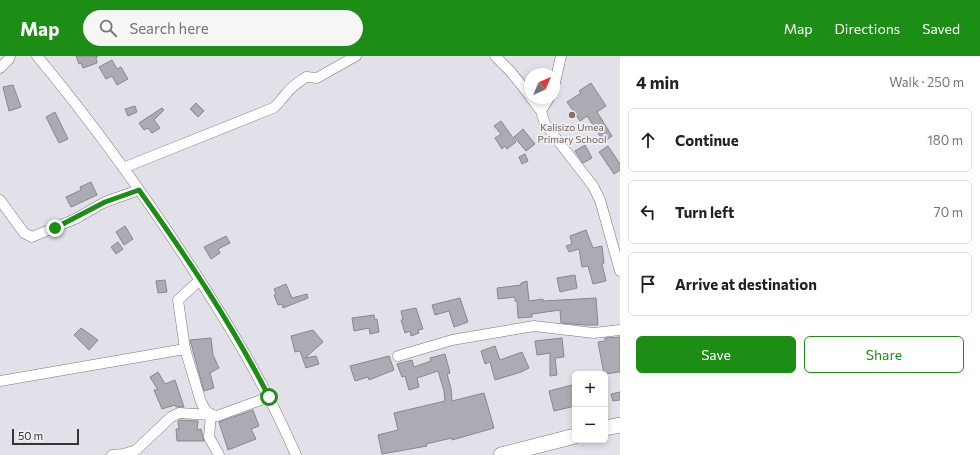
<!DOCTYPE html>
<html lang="en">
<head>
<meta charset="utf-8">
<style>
	:root { --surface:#fff; --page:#f6f6f6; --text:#202124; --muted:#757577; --line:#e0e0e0; --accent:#1c8e15 }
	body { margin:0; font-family:Commissioner,sans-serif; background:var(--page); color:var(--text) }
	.controls { position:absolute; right:12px; bottom:12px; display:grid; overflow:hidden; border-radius:6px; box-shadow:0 2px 6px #0003 }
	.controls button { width:36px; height:36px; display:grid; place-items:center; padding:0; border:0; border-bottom:1px solid var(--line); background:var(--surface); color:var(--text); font:20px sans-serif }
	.compass { position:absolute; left:524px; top:12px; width:36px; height:36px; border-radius:50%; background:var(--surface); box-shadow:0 2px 6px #0003; rotate:44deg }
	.scale { position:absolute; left:12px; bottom:10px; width:67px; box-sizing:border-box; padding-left:4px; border:2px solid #353538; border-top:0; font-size:11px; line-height:14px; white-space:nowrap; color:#353538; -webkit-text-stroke:3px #efeff6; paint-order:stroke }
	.stop { position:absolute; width:12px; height:12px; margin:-9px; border:3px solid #1c8e15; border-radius:50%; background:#fff }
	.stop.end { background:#1c8e15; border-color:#fff; box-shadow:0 1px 4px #0008 }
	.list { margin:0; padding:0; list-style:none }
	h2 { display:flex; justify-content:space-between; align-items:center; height:52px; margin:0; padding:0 16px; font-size:17px }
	h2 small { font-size:13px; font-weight:400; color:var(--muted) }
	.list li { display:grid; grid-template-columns:26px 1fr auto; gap:12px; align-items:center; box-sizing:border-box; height:64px; margin:0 8px 8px; padding:0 8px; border:1px solid var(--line); border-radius:6px }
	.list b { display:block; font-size:15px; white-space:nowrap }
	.list em { font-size:13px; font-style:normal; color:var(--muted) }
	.actions { display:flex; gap:8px; padding:12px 16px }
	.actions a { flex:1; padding:9px 0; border:1px solid var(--accent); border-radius:6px; text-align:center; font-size:14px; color:var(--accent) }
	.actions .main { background:var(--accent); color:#fff }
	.icon { flex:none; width:22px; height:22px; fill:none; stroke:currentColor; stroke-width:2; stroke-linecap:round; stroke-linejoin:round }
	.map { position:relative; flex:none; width:620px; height:399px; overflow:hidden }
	header { display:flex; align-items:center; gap:24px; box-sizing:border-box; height:56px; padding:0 20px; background:var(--accent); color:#fff }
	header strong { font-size:19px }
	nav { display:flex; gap:22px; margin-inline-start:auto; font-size:14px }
	.search { width:280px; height:36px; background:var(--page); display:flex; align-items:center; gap:10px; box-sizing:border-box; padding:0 14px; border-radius:22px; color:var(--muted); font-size:15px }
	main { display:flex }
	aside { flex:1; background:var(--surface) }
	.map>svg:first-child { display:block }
	.building { fill:#abacb3; stroke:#87888e }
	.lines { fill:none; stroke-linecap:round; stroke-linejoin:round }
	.minor-casing { stroke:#77767d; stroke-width:11 }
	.highway-casing { stroke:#77767d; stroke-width:16 }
	.minor { stroke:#fff; stroke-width:10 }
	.highway { stroke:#fff; stroke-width:15 }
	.route { stroke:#1c8e15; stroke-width:5 }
	.education-dot { fill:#8d6e63; stroke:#efeff6; stroke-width:1.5 }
	.labels { text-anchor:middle; stroke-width:3.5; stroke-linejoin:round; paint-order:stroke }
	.education-label { font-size:10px; fill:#785e54; stroke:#efeff6 }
</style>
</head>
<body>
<header>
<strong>Map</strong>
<div class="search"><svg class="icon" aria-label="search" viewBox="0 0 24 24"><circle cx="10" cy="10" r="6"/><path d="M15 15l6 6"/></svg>Search here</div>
<nav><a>Map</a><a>Directions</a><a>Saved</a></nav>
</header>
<main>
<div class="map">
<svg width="620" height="399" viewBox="0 0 620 399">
	<rect width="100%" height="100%" fill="#e2e1e9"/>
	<!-- building -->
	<path class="building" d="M76 0H98L96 2 97 7 83 12 81 7 79 8Z
		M112 4 117 13 121 11 128 23 117 29 112 20 106 23 99 11Z
		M591 27 606 50 597 56 612 80 604 86 587 60 580 65 567 46 581 37 579 35Z
		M13 29 21 51 9 55 3 31Z
		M196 47 204 55 198 61 190 53Z
		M135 50 137 56 128 60 125 53Z
		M162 52 164 54 154 64 160 72 152 77 148 72 144 74 139 67Z
		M55 56 68 83 59 87 46 61Z
		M501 65 516 86 507 93 505 90 502 93 495 82 501 78 494 70Z
		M523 73 535 88 526 95 514 81Z
		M585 89 592 102 583 107 575 95Z
		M608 90 620 108V114L614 118 599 96Z
		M525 98 528 105 522 108 519 101Z
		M91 126 97 139 71 151 66 141 81 134 80 131Z
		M125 170 133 183 124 189 116 176Z
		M586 174 593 192 602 190 604 207 602 208 606 225 593 228 588 210 582 211 579 193 569 196 566 190 572 188 570 180Z
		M226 180 230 187 218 193 220 197 211 203 204 191Z
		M118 186 123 193 116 198 111 191Z
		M575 219 577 232 560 236 557 222Z
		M165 224 167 236 158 237 156 225Z
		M527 225 529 245 543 243V245L596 242 598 269H585L561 267 560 254 532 258V261L518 262 517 245H515V241L498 243 497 232 521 229V227Z
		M286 228 292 242 307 238 308 242 283 252 282 248 278 249 274 239 276 238 274 233Z
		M460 242 468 266 454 271 449 255 435 259 432 249Z
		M416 252 423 273 418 274 419 277 411 280 410 275 405 277 401 264H403L401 255Z
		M374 259 375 264 377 263 379 276 370 278 369 272 354 275 352 262Z
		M81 272 98 284 89 294 74 279Z
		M313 274 323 286 305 302 316 300 319 308 306 312 300 295 295 296 291 280Z
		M620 281V316L604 318 598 286 605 285V282Z
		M211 282 213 299 219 312 210 317 214 332 204 335 190 284Z
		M562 282 564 301 555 302 557 319 550 320V297L537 299 535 285Z
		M495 290 500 304 522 296 529 312 521 316 495 324 490 306 485 308 481 295Z
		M445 298 450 317 447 318 451 332 452 345 484 337 494 372 452 384V382L426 388 427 390 382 398 378 379 398 374 394 357 445 345 444 335 438 315 417 322 419 331 409 334 405 320 402 321 397 308 412 304 414 311 431 305 430 302Z
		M389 300 394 314 369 324 368 321 355 325 350 310Z
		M158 316 165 328 175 324 184 351H176L175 349 162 353 154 334H158L150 321Z
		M572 329 574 337H575V350L554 355 549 335Z
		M620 336V344L613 345 611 338Z
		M253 354 259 370 251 373 256 383 228 394 219 366Z
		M180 364 198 365 197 374 201 373 204 385H177L176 373H179L178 365Z"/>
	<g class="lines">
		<defs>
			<path id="minor" d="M37 0C92 66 143 137 190 209 231 272 266 330 296 399
				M495 0 511 16 530 40
				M0 12 9 3 10 0
				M554 31 561 0
				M531 42 541 55 545 68 593 130 600 144 620 215
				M541 55 549 42
				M123 112 273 52C279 48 281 43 286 38 291 31 299 26 306 21L317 22 356 0
				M0 144 24 177 32 181 75 163 105 146 139 134
				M200 224 178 244 185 293 201 346C205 354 208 359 217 360L269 341
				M398 300 452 284 534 270 594 277 620 274
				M0 325 185 293
				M112 399 124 398 136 394 171 361 179 357 211 359 209 381 219 399"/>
			<path id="highway" d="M605 372 620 369
				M501 399 575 380"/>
		</defs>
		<!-- minor casing -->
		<use href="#minor" class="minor-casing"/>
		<!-- highway casing -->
		<use href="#highway" class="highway-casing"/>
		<!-- minor -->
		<use href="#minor" class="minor"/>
		<!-- highway -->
		<use href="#highway" class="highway"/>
	</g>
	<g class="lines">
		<!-- route -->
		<path class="route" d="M55 172 105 146 139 134C186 200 232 268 269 341"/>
	</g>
	<!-- markers -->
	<circle class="education-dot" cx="572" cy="59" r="4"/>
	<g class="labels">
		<!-- education labels -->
		<g class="education-label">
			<text x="572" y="75">Kalisizo Umea<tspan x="572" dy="12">Primary School</tspan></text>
		</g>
	</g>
</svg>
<div class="controls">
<button>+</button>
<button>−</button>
</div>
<svg class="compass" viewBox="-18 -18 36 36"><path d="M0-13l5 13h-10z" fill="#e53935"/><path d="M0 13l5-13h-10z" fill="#757577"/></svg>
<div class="scale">50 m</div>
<div class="stop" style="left:269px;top:341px"></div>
<div class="stop end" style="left:55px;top:172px"></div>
</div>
<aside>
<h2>4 min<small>Walk · 250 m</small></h2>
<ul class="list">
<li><svg class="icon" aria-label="ahead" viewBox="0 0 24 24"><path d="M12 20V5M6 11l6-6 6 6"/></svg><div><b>Continue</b></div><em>180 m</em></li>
<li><svg class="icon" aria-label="left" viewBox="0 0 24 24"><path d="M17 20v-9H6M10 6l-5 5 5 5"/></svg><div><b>Turn left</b></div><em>70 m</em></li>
<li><svg class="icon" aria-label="arrive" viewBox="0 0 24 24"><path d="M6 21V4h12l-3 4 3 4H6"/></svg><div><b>Arrive at destination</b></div></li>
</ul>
<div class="actions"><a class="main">Save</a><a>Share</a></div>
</aside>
</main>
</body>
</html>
